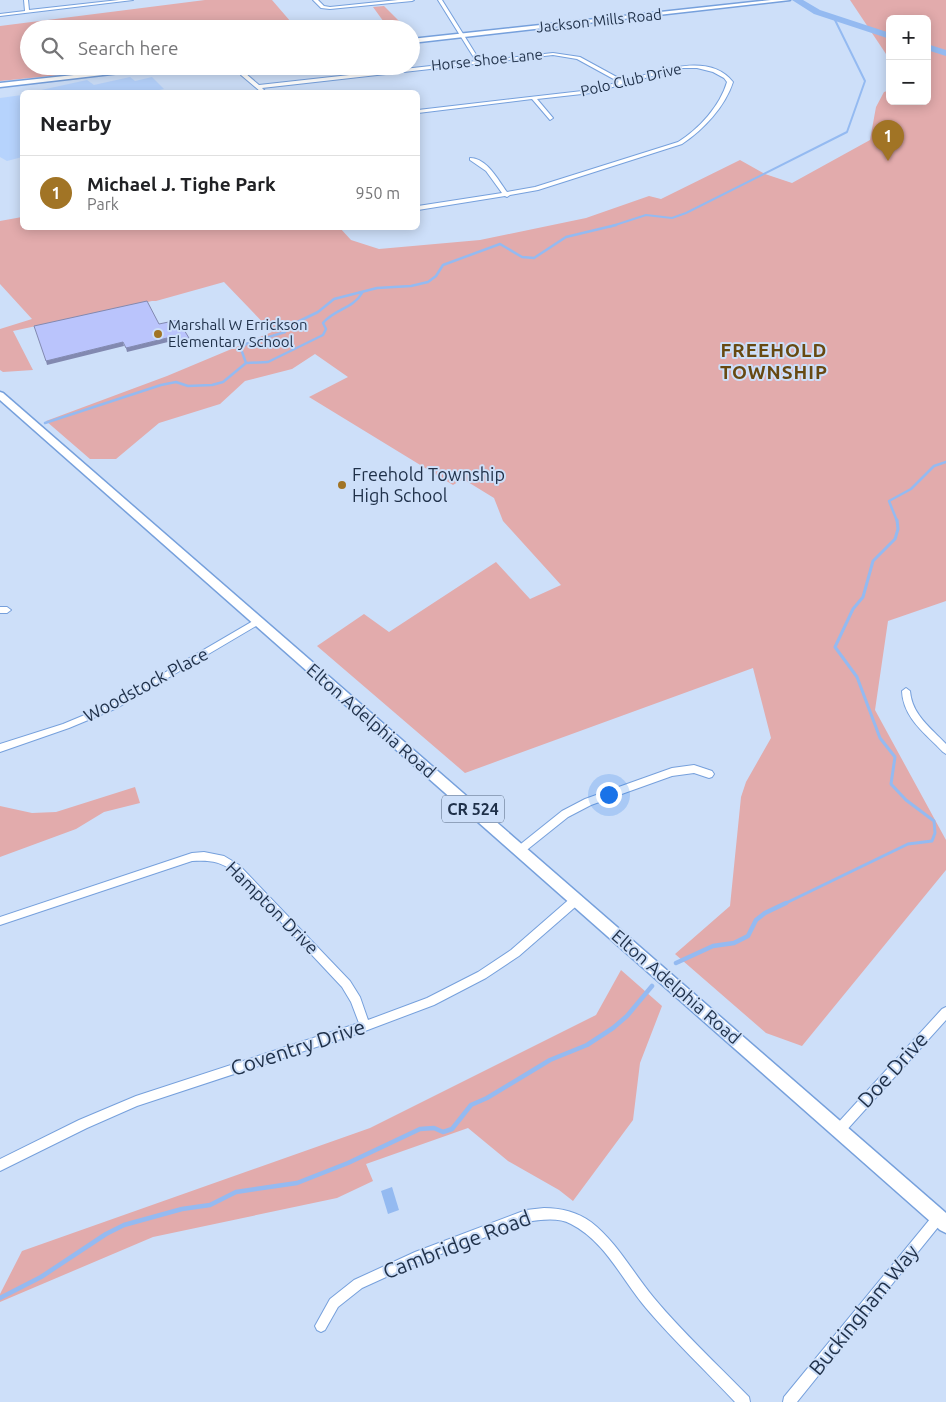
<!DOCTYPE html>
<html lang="en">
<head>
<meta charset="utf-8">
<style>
	:root { --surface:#fff; --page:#f6f6f6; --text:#202124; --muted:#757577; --line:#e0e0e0; --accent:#a17425 }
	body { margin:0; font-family:Ubuntu,sans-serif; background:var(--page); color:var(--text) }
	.controls { position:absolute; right:15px; top:15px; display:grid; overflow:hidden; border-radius:8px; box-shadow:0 2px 12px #0003 }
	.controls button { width:45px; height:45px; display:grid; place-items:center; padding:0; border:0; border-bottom:1px solid var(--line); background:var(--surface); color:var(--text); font:25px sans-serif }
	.you { position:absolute; left:608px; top:794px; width:18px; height:18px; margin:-12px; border:4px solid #fff; border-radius:50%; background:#1a73e8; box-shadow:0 0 0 8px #1a73e833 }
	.badge { display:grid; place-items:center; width:32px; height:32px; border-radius:50%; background:var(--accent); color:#fff; font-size:16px; font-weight:700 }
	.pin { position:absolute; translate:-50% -41px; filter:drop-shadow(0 1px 2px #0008) }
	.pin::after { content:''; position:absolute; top:26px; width:18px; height:15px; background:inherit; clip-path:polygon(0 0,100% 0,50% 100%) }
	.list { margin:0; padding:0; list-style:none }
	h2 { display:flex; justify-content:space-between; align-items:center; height:65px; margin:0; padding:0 20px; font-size:21px }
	h2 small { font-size:16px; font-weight:400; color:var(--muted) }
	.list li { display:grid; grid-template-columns:32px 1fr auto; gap:15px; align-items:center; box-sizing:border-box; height:75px; padding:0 20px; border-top:1px solid var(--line) }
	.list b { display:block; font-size:19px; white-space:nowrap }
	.list p { margin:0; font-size:16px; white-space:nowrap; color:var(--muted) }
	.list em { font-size:16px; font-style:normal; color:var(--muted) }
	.icon { flex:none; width:28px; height:28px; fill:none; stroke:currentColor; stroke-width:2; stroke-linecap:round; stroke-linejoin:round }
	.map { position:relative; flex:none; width:946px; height:1402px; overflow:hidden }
	.search { position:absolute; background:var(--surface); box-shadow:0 2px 12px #0003; left:20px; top:20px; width:400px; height:55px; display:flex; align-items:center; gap:12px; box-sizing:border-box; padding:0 18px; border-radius:28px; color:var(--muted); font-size:19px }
	.panel { position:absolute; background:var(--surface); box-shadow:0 2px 12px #0003; left:20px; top:90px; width:400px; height:140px; border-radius:8px }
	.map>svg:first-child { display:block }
	.built { fill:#b6d3fd }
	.green { fill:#e2abac }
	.water { fill:#94baf1 }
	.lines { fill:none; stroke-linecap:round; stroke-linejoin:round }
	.stream-far3 { stroke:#94baf1; stroke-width:2 }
	.stream-far2 { stroke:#94baf1; stroke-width:2.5 }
	.stream-far1 { stroke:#94baf1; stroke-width:3 }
	.stream { stroke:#94baf1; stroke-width:4.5 }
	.river { fill:#94baf1; fill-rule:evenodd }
	.street-casing { stroke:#76a0dc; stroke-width:2 }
	.secondary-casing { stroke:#76a0dc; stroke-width:3 }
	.primary-casing { stroke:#76a0dc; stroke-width:3 }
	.street { fill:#fff; fill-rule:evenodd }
	.secondary { fill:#fff; fill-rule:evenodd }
	.primary { fill:#fff; fill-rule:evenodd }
	.shaded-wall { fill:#8289b0 }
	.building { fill:#bac4fc; stroke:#8289b0 }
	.poi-dot { fill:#a17425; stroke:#cddff9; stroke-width:2 }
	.labels { text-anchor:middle; stroke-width:4; stroke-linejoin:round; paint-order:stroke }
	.far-street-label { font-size:15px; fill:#1f3049; stroke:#cddff9 }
	.far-poi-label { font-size:15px; fill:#1f3049; stroke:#cddff9; text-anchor:start }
	.shield { fill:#cddff9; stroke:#53647e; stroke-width:1 }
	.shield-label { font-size:16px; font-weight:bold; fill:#1f3049 }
	.poi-label { font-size:18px; fill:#1f3049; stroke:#cddff9; text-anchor:start }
	.street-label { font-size:18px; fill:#1f3049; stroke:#cddff9 }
	.far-district-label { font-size:19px; font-weight:bold; letter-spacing:1px; fill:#674912; stroke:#cddff9 }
	.near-street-label { font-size:21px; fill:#1f3049; stroke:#cddff9 }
</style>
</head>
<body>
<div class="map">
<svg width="946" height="1402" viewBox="0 0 946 1402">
	<rect width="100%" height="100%" fill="#cddff9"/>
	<!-- built -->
	<path class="built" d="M130 77 135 81 152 77 164 89 149 92H32L87 80 94 85Z
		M22 95V157L7 161 0 157V98Z"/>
	<!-- green -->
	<path class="green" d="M205 0H272L297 29H29V66H150L0 81V26Z
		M850 0H946V601L888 621 875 710 946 840V870L802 1046 766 1033 675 954 730 906 741 797 746 782 771 738 753 668 465 773 317 646 364 614 389 632 496 562 530 599 561 585 503 521 494 498 463 479 453 485 309 397 348 377 315 354 292 369 245 381 220 404 159 423 116 459H90L46 421 167 376 272 332 224 282 156 301H152L13 331 33 370 3 372 0 370V329L32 319 0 284V221L22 217V228H340L351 240 379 249 480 240 586 218 649 196 661 199 740 160 765 174 792 183 870 140 876 107 884 92 890 90V101H927V19H890V60Z
		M384 6 407 29H389L373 7Z
		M135 787 140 803 104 812 76 829 0 857V806L32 813 56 812Z
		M621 970 662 1006 640 1063 633 1120 573 1201 559 1190 508 1161 468 1128 366 1164 373 1181 337 1198 153 1237 0 1302V1294L22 1251 370 1128 596 1015Z"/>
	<!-- water -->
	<path class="water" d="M392 1187 399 1210 388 1214 381 1191Z"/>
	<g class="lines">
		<!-- stream-far3 -->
		<path class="stream-far3" d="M609 227 646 215 672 218 686 213 847 132 865 81 834 18"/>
		<!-- stream-far2 -->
		<path class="stream-far2" d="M362 293C353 309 334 309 323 323L326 329 323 335 268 362 246 363 241 349 246 344 285 332 287 327 318 312 334 299 377 288 411 286 428 282 436 276 443 265 500 244 522 257 534 258 566 237 616 225
			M45 423 161 385 176 382 188 386 212 385 223 382 246 363
			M897 521 889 501 911 489 934 466 946 462"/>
		<!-- stream-far1 -->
		<path class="stream-far1" d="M784 904 908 844 932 841 935 833 934 821 906 800 891 784 895 757 880 738 857 677 835 647 853 609 863 597 873 561 895 539 898 529 897 520"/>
		<!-- stream -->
		<path class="stream" d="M676 963 713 946 734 943 748 936 756 920 765 913 786 903
			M0 1298 41 1277 106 1234 124 1225 182 1209 210 1205 236 1192 297 1183 348 1163 420 1129 434 1128 443 1132 452 1129 471 1105 487 1098 550 1060 587 1045 613 1028 627 1016 652 986"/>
		<!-- river -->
		<path class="river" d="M792 0H803L820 10 890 33V39L814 14Z
			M927 44 946 50V56L927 50Z"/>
		<defs>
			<path id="street" d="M24 0H28L29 10 119 0H133L0 16V14L25 11Z
				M313 0H318L324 6 330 7 398 0H414L412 1 330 9 321 8Z
				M438 0H442L480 61 553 53 580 57 624 81C654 73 708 50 733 82 725 107 703 130 682 144L538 190 510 195 507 197 505 196 418 210V206L502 193 486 171 470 160V158C487 158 498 180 507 192L535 187 678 142C699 129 720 106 727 82L724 78 713 72 697 68H681L591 93 537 99 553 118 550 120 532 99 418 113V110L591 90 619 82 577 59 553 55 262 88 266 92H261L241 75 238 66H243L245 73 259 85 476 61Z
				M0 607H7L11 610 7 613H0Z
				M258 618 262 621 261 623 117 708 69 728 0 752V744L63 724 111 704Z
				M906 688 910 691C912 715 931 728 946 744V754L943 752C926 734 903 718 902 691Z
				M694 765 712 771 714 774 712 777 709 778 694 773 672 776 591 805 568 817 523 853 520 854 517 853 515 850 517 847 562 811 585 799 672 768Z
				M204 852 224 856 239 865 350 981 360 997 368 1020 427 998 478 972 511 950 573 896 577 895 581 896 582 899 581 902 519 956 486 978 434 1005 365 1031 137 1106 87 1128 0 1171V1159L79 1120 136 1096 359 1023 351 1002 342 987 233 871C220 861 208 860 192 861L0 925V917L192 853Z
				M946 1007V1020L844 1133 840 1135 836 1133 834 1129 836 1125 942 1009Z
				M544 1208C561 1208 577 1212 591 1222 617 1242 633 1273 654 1298 683 1333 717 1364 749 1397L750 1402H735C706 1371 674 1341 646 1308 622 1280 605 1241 571 1224 558 1217 540 1220 526 1222L417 1263 362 1288 338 1307 325 1330 321 1332 317 1330 315 1326 330 1299 354 1280 415 1252 526 1210Z
				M939 1211 943 1213 945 1217 943 1221 797 1402H783L784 1397 935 1213Z"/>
			<path id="secondary" d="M771 0H790L411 43V39Z
				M157 66H180L0 87V83Z"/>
			<path id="primary" d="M0 392 3 393 946 1213V1233L940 1230 0 400Z"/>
		</defs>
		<!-- street casing -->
		<use href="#street" class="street-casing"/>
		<!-- secondary casing -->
		<use href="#secondary" class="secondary-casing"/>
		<!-- primary casing -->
		<use href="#primary" class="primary-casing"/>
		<!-- street -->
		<use href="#street" class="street"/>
		<!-- secondary -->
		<use href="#secondary" class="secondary"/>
		<!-- primary -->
		<use href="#primary" class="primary"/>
	</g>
	<!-- shaded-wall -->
	<path class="shaded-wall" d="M167 338 168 342 127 352 126 348Z
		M189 338V342L170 347V343Z
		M123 342 124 346 47 365 46 361Z"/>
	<!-- building -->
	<path class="building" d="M147 301 159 324 178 320 189 338 170 343 167 338 126 348 123 342 46 361 34 326Z"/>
	<!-- markers -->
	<g class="poi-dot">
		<circle cx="158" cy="334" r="5"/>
		<circle cx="342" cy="485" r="5"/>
	</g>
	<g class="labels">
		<!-- far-street labels -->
		<g class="far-street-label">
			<text transform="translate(599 21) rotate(-6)" y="5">Jackson Mills Road</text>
			<text transform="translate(487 60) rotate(-6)" y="5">Horse Shoe Lane</text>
			<text transform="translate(631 80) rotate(-13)" y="5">Polo Club Drive</text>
		</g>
		<!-- far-poi labels -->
		<g class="far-poi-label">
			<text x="168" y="330">Marshall W Errickson<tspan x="168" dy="17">Elementary School</tspan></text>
		</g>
		<!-- shield labels -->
		<rect class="shield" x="442" y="795.5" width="62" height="27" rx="4"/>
		<g class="shield-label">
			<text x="473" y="815">CR 524</text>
		</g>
		<!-- poi labels -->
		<g class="poi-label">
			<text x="352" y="481">Freehold Township<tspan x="352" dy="21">High School</tspan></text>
		</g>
		<!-- street labels -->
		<g class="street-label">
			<text transform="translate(146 685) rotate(-28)" y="6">Woodstock Place</text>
			<text transform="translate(371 721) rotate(41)" y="6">Elton Adelphia Road</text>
			<text transform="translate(272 908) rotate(45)" y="6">Hampton Drive</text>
			<text transform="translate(676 987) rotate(41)" y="6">Elton Adelphia Road</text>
		</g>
		<!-- far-district labels -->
		<g class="far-district-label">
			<text x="774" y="357">FREEHOLD<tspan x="774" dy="22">TOWNSHIP</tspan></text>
		</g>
		<!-- near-street labels -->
		<g class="near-street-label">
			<text transform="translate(298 1048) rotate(-18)" y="7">Coventry Drive</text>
			<text transform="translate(893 1070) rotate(-48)" y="7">Doe Drive</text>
			<text transform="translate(457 1245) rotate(-21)" y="7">Cambridge Road</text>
			<text transform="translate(864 1310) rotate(-51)" y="7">Buckingham Way</text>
		</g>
	</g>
</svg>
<div class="controls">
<button>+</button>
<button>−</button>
</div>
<div class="you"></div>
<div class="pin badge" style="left:888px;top:161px">1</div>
<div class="search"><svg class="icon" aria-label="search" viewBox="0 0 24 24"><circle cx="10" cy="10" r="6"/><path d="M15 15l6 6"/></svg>Search here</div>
<section class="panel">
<h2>Nearby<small></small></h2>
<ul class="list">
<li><span class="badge">1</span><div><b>Michael J. Tighe Park</b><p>Park</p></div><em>950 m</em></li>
</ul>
</section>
</div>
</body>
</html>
